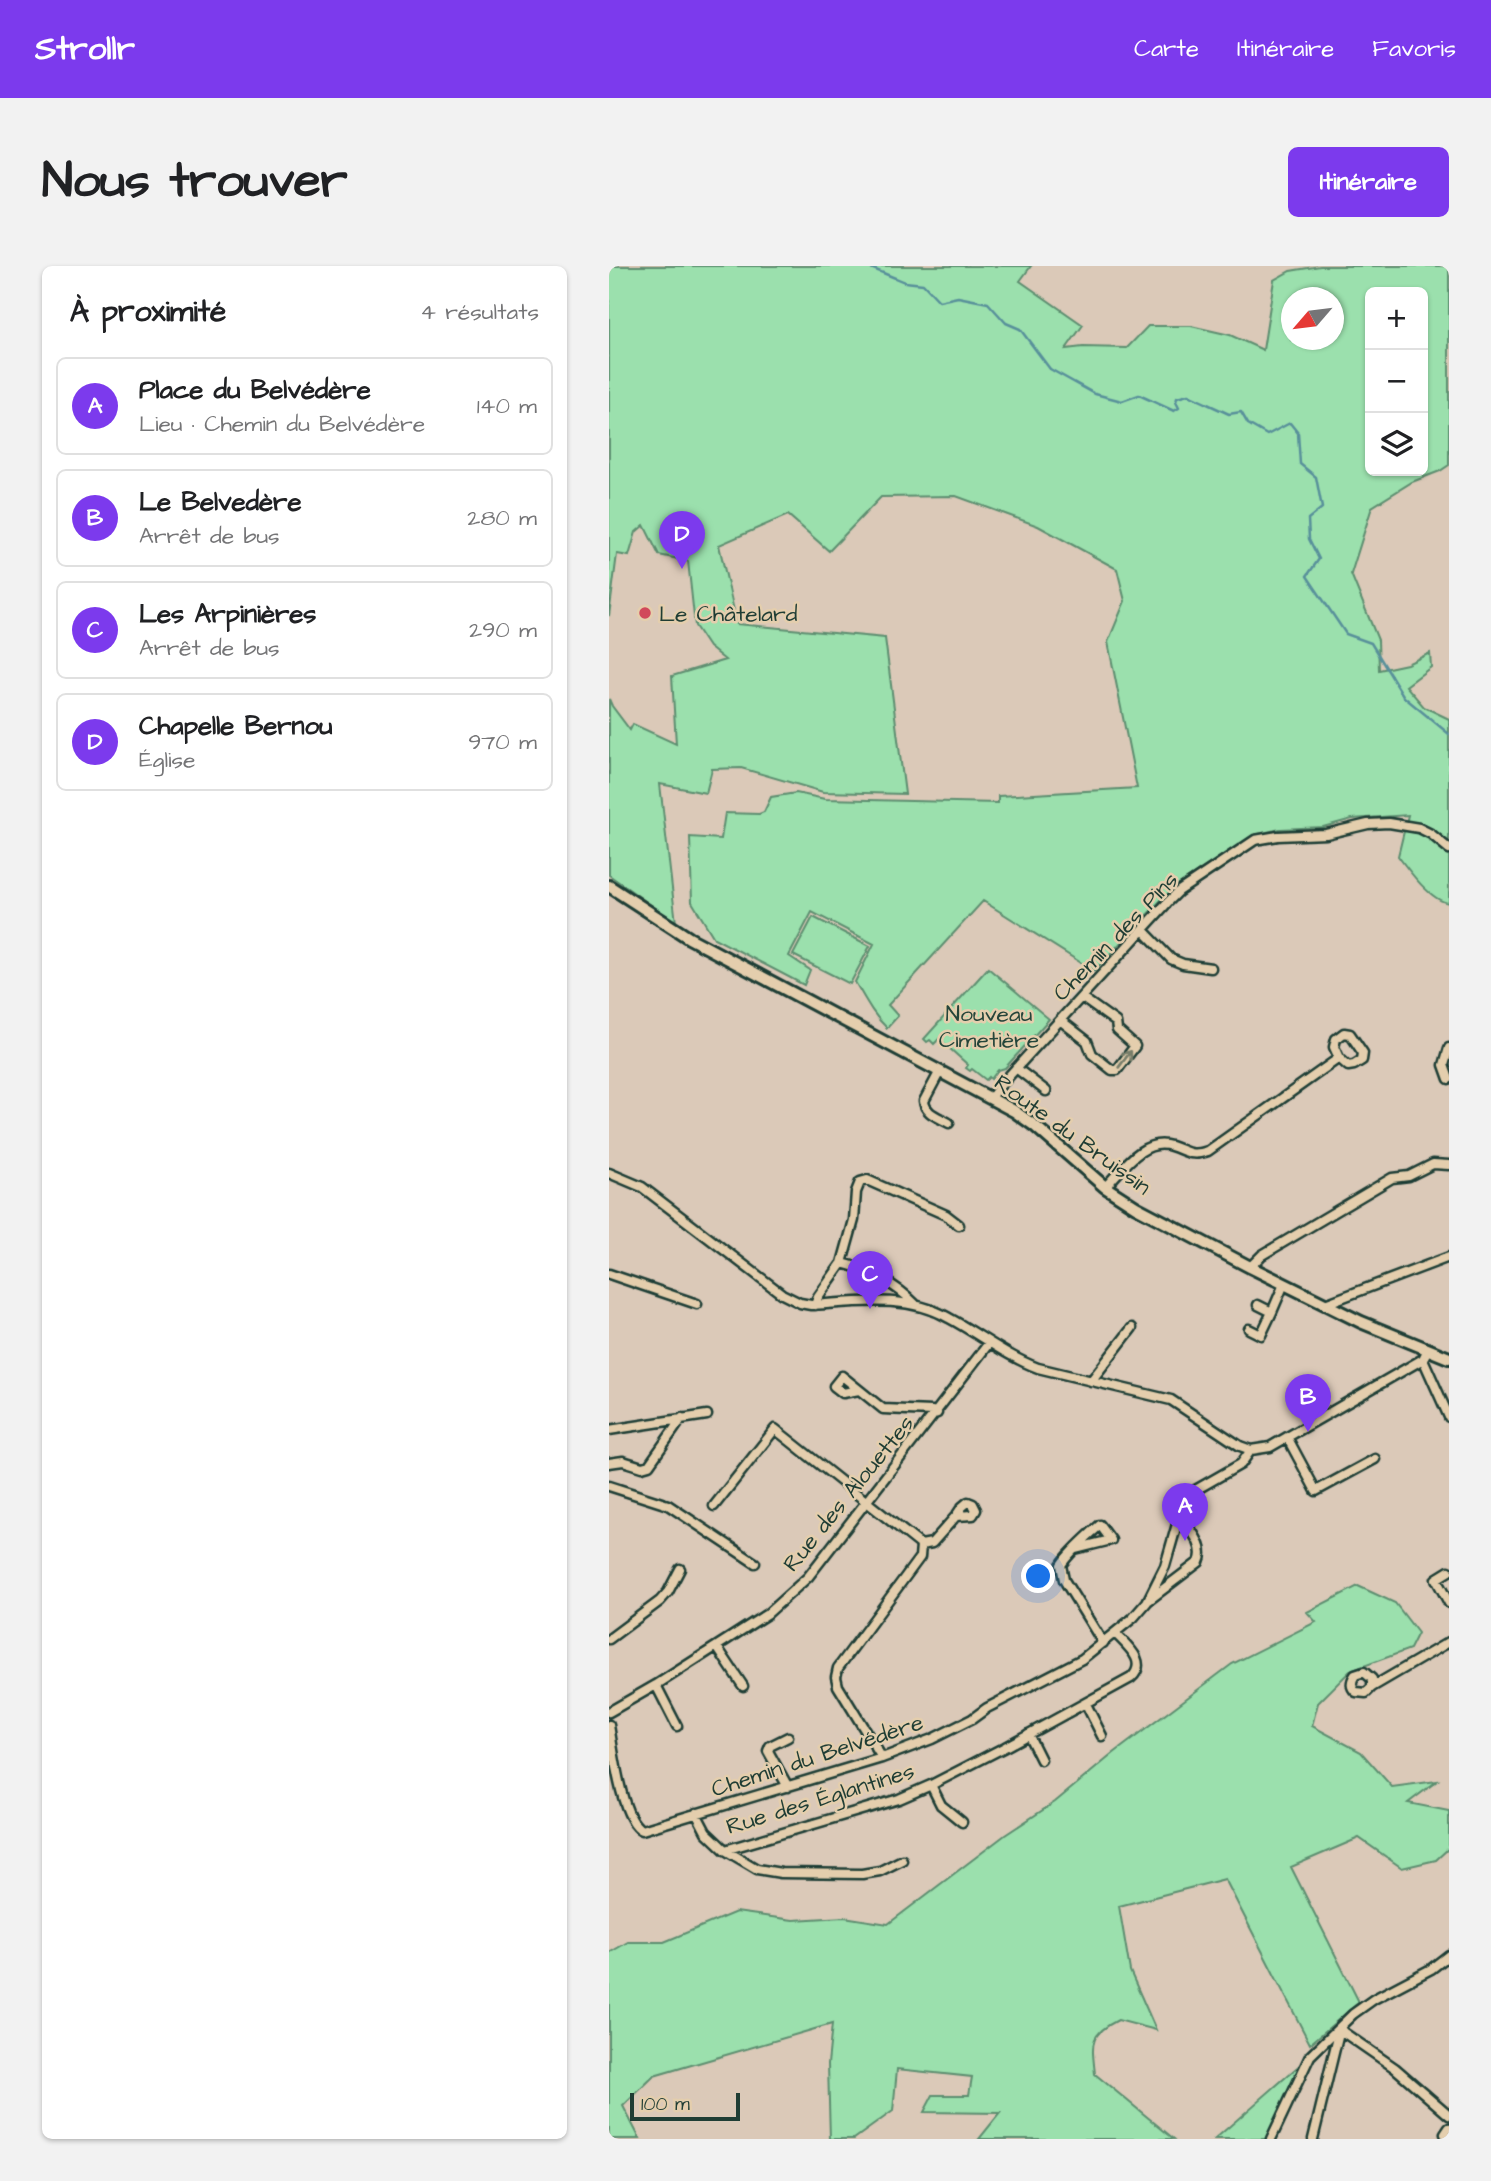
<!DOCTYPE html>
<html lang="fr">
<head>
<meta charset="utf-8">
<style>
	:root { --surface:#fff; --page:#f2f2f2; --text:#202124; --muted:#757577; --line:#e0e0e0; --accent:#7c3aed }
	body { margin:0; font-family:"Architects Daughter",sans-serif; background:var(--page); color:var(--text) }
	.controls { position:absolute; right:21px; top:21px; display:grid; overflow:hidden; border-radius:10px; box-shadow:0 2px 5px #0004 }
	.controls button { width:63px; height:63px; display:grid; place-items:center; padding:0; border:0; border-bottom:2px solid var(--line); background:var(--surface); color:var(--text); font:35px sans-serif }
	.compass { position:absolute; left:672px; top:21px; width:63px; height:63px; border-radius:50%; background:var(--surface); box-shadow:0 2px 5px #0004; rotate:242deg }
	.scale { position:absolute; left:21px; bottom:18px; width:110px; box-sizing:border-box; padding-left:7px; border:4px solid #1f3d34; border-top:0; font-size:19px; line-height:24px; white-space:nowrap; color:#1f3d34; -webkit-text-stroke:5px #e4cead; paint-order:stroke }
	.you { position:absolute; left:430px; top:1311px; width:24px; height:24px; margin:-18px; border:5px solid #fff; border-radius:50%; background:#1a73e8; box-shadow:0 0 0 10px #1a73e833 }
	.badge { display:grid; place-items:center; width:46px; height:46px; border-radius:50%; background:var(--accent); color:#fff; font-size:23px; font-weight:700 }
	.pin { position:absolute; translate:-50% -58px; filter:drop-shadow(0 2px 4px #0008) }
	.pin::after { content:''; position:absolute; top:37px; width:24px; height:21px; background:inherit; clip-path:polygon(0 0,100% 0,50% 100%) }
	.list { margin:0; padding:0; list-style:none }
	h2 { display:flex; justify-content:space-between; align-items:center; height:91px; margin:0; padding:0 28px; font-size:30px }
	h2 small { font-size:23px; font-weight:400; color:var(--muted) }
	.list li { display:grid; grid-template-columns:46px 1fr auto; gap:21px; align-items:center; box-sizing:border-box; height:98px; margin:0 14px 14px; padding:0 14px; border:2px solid var(--line); border-radius:10px }
	.list b { display:block; font-size:26px; white-space:nowrap }
	.list p { margin:0; font-size:23px; white-space:nowrap; color:var(--muted) }
	.list em { font-size:23px; font-style:normal; color:var(--muted) }
	.icon { flex:none; width:38px; height:38px; fill:none; stroke:currentColor; stroke-width:2; stroke-linecap:round; stroke-linejoin:round }
	.map { position:relative; flex:none; width:840px; height:1873px; overflow:hidden; border-radius:10px }
	header { display:flex; align-items:center; gap:42px; box-sizing:border-box; height:98px; padding:0 35px; background:var(--accent); color:#fff }
	header strong { font-size:33px }
	nav { display:flex; gap:38px; margin-inline-start:auto; font-size:24px }
	.intro { display:flex; align-items:center; justify-content:space-between; box-sizing:border-box; height:168px; padding:0 42px }
	h1 { margin:0; font-size:49px }
	.button { padding:18px 32px; border-radius:10px; background:var(--accent); color:#fff; font-size:24px; font-weight:700 }
	main { display:flex; gap:42px; padding:0 42px }
	aside { flex:1; background:var(--surface); border-radius:10px; box-shadow:0 2px 5px #0004 }
	.map>svg:first-child { display:block }
	.green { fill:#9be0ad; stroke:#5d8e70; stroke-width:2; fill-rule:evenodd }
	.lines { fill:none; stroke-linecap:round; stroke-linejoin:round }
	.stream { stroke:#58909a; stroke-width:2.5 }
	.street-casing { stroke:#1f3d34; stroke-width:13 }
	.secondary-casing { stroke:#1f3d34; stroke-width:16 }
	.street { stroke:#e4cead; stroke-width:8 }
	.secondary { stroke:#e4cead; stroke-width:10 }
	.oneway { stroke:#787e6a }
	.poi-dot { fill:#d1495b; stroke:#e4cead; stroke-width:2.5 }
	.labels { text-anchor:middle; stroke-width:5; stroke-linejoin:round; paint-order:stroke }
	.poi-label { font-size:23px; fill:#1f3d34; stroke:#e4cead; text-anchor:start }
	.street-label { font-size:23px; fill:#1f3d34; stroke:#e4cead }
	.park-label { font-size:23px; fill:#25453a; stroke:#e4cead }
</style>
</head>
<body>
<header>
<strong>Strollr</strong>
<nav><a>Carte</a><a>Itinéraire</a><a>Favoris</a></nav>
</header>
<div class="intro"><h1>Nous trouver</h1><a class="button">Itinéraire</a></div>
<main>
<aside>
<h2>À proximité<small>4 résultats</small></h2>
<ul class="list">
<li><span class="badge">A</span><div><b>Place du Belvédère</b><p>Lieu · Chemin du Belvédère</p></div><em>140 m</em></li>
<li><span class="badge">B</span><div><b>Le Belvedère</b><p>Arrêt de bus</p></div><em>280 m</em></li>
<li><span class="badge">C</span><div><b>Les Arpinières</b><p>Arrêt de bus</p></div><em>290 m</em></li>
<li><span class="badge">D</span><div><b>Chapelle Bernou</b><p>Église</p></div><em>970 m</em></li>
</ul>
</aside>
<div class="map">
<svg width="840" height="1873" viewBox="0 0 840 1873">
	<rect width="100%" height="100%" fill="#dbc9b8"/>
	<filter id="ink" filterUnits="userSpaceOnUse"><feTurbulence type="fractalNoise" baseFrequency=".0143" numOctaves="2"/><feDisplacementMap in="SourceGraphic" scale="14" xChannelSelector="R" yChannelSelector="G"/><feConvolveMatrix kernelMatrix="1 2 1 2 8 2 1 2 1" color-interpolation-filters="sRGB"/></filter>
	<g filter="url(#ink)">
		<!-- green -->
		<path class="green" d="M0 0H422L411 15 474 59 457 83 474 81 518 82 539 60H582L621 69 654 84 665 14 681 5 711 0H840V199L831 205 803 216 763 241 742 308 769 374 770 404 798 398 821 387 822 401 797 420 815 441 840 453V637C822 635 800 605 789 590L799 549 743 553 714 561 671 563 645 569 570 618 553 633 485 705 374 635 279 739 289 750 278 762C264 749 256 733 246 716L265 678 203 646 180 690 201 704 195 719 105 672 83 636 81 571 112 573 116 547 150 548 155 546 162 531 187 527 216 533 389 537V530L528 522 499 376 516 335 508 303 429 260 347 230 272 231 220 285 179 249 110 279 128 358 276 372 296 528 214 526 132 502 103 503 97 527 51 518 67 657 0 609V433L3 440 21 464 24 458 67 478 63 410 116 394 100 381 86 360 79 295 50 289 35 259 27 266 20 290 8 288 0 350ZM761 26H814V205H761ZM682 32H724V74H682Z
			M204 651 261 680 241 718 184 689Z
			M379 702 440 753 396 802 389 804 382 813 380 811 377 814 363 803 361 805 357 802 359 799 330 773 325 778 321 774 318 776 315 773Z
			M749 1320 786 1337 809 1367 801 1383 741 1405 709 1437 703 1460 752 1486 783 1521 828 1515 799 1537 840 1545V1582L827 1594 793 1602 750 1572 682 1601 750 1736 701 1778 616 1613 510 1640 521 1705 547 1764 509 1754C479 1769 483 1778 486 1808L565 1873H370L391 1847 315 1846 324 1829H360L363 1811 288 1803 284 1845 245 1873H221L219 1798 223 1758 45 1810 14 1840 31 1873H0V1687L19 1676H55L127 1646 184 1654 235 1651 279 1658 396 1569 446 1536 505 1487 623 1398 707 1356 698 1346Z
			M693 1797 657 1873H606Z"/>
		<g class="lines">
			<!-- stream -->
			<path class="stream" d="M257 0 296 16 314 18 330 35 349 31 379 37 397 57 411 63 441 103 486 128 513 135 530 129 565 145 570 142 567 136 568 132 579 129 620 148 632 146 639 158 658 169 681 157 689 167 691 198 707 211 713 242 699 253 700 273 710 293 698 310 737 368 762 377 795 431 840 468"/>
			<defs>
				<path id="street" d="M534 664 562 693 574 698 602 702
					M451 754 478 775 483 788 503 804H508L526 780 508 764 507 756 472 731
					M840 782 835 799 840 813
					M407 802 437 825
					M331 805 315 835C316 848 330 851 340 857
					M382 832 389 822 558 637 570 625 646 574 669 570 717 568 759 558 780 557 810 562 822 568 840 583
					M0 907 33 921 173 1028 191 1037 202 1039C248 1036 298 1028 340 1052 370 1068 397 1090 429 1102L562 1134 631 1180 642 1184 661 1181 814 1093 819 1083
					M496 921C513 904 534 871 562 880 578 885 581 891 599 885L730 792 725 781 727 773 735 767 741 768 754 787 753 794 745 799 739 800 730 792
					M233 997 245 954 247 926 251 916 258 914 337 949 350 959
					M641 1001 653 989 783 912 800 910 824 898 840 899
					M0 1008 88 1038
					M716 1038 840 991
					M206 1039 209 1031 233 997C258 1003 288 1019 306 1038
					M649 1039 663 1046 675 1018
					M640 1063 652 1069 663 1046
					M814 1093 840 1151
					M482 1115 523 1062
					M250 1124 234 1127 225 1120 233 1110 274 1143 323 1145 328 1147
					M0 1164 98 1149
					M678 1171 707 1225 766 1193
					M0 1197 14 1195 33 1201 40 1199 73 1152
					M0 1220 59 1239 146 1297
					M105 1240 166 1163 312 1279 311 1291 229 1402 227 1411 229 1420 273 1492
					M312 1279 323 1277 347 1250 364 1249 367 1244 364 1238 359 1236 353 1241 347 1250
					M466 1283 502 1274 491 1259C478 1271 462 1284 452 1299L455 1314 494 1377
					M840 1305 827 1313 840 1337
					M540 1334 590 1296C598 1280 579 1261 570 1247
					M0 1373 51 1335 59 1326 71 1303
					M108 1381 134 1420
					M47 1419 68 1460
					M763 1421V1413L755 1406 746 1409C742 1415 741 1421 747 1426L757 1427 763 1421 840 1376
					M477 1438 493 1470
					M0 1446 47 1419 158 1348 199 1311 380 1077
					M0 1459C4 1482 12 1554 33 1564L273 1492 323 1473 363 1453 378 1442 473 1393 524 1352 538 1336 556 1300 576 1230 632 1198 642 1184
					M419 1468 432 1494
					M322 1519 332 1539 353 1556
					M179 1521 159 1485 161 1480 179 1471
					M87 1547 97 1566 116 1584 290 1533 322 1519 396 1481 522 1412C540 1396 518 1380 506 1367
					M116 1584 148 1603 172 1607 253 1608 271 1605 293 1594
					M731 1762 734 1766 786 1802 840 1849
					M662 1873 701 1790 744 1748 765 1733 822 1703 840 1689
					M704 1873 731 1762
					M840 1873 836 1868 840 1862"/>
				<path id="secondary" d="M0 620 80 672 405 845 426 860 496 921 527 941 641 1001 752 1056 840 1092"/>
			</defs>
			<!-- street casing -->
			<use href="#street" class="street-casing"/>
			<!-- secondary casing -->
			<use href="#secondary" class="secondary-casing"/>
			<!-- street -->
			<use href="#street" class="street"/>
			<!-- secondary -->
			<use href="#secondary" class="secondary"/>
		</g>
		<!-- one-way arrows -->
		<defs><path id="oneway-shaft" d="M-6 0H5M1.5-3L5.5 0L1.5 3" fill="none" stroke-width="1.6" stroke-linecap="round" stroke-linejoin="round" transform="scale(1.75)"/></defs>
		<use class="oneway" href="#oneway-shaft" transform="translate(516 793) rotate(-53)"/>
	</g>
	<!-- markers -->
	<circle class="poi-dot" cx="36" cy="347" r="7"/>
	<g class="labels">
		<!-- poi labels -->
		<g class="poi-label">
			<text x="50" y="355">Le Châtelard</text>
		</g>
		<!-- street labels -->
		<g class="street-label">
			<text transform="translate(506 670) rotate(-46)" y="8">Chemin des Pins</text>
			<text transform="translate(464 868) rotate(36)" y="8">Route du Bruissin</text>
			<text transform="translate(239 1227) rotate(-51)" y="8">Rue des Alouettes</text>
			<text transform="translate(208 1489) rotate(-18)" y="8">Chemin du Belvédère</text>
			<text transform="translate(211 1532) rotate(-17)" y="8">Rue des Églantines</text>
		</g>
		<!-- park labels -->
		<g class="park-label">
			<text x="380" y="755">Nouveau<tspan x="380" dy="26">Cimetière</tspan></text>
		</g>
	</g>
</svg>
<div class="controls">
<button>+</button>
<button>−</button>
<button><svg class="icon" aria-label="layers" viewBox="0 0 24 24"><path d="M12 4l9 5-9 5-9-5zM3 14l9 5 9-5"/></svg></button>
</div>
<svg class="compass" viewBox="-18 -18 36 36"><path d="M0-13l5 13h-10z" fill="#e53935"/><path d="M0 13l5-13h-10z" fill="#757577"/></svg>
<div class="scale">100 m</div>
<div class="you"></div>
<div class="pin badge" style="left:576px;top:1275px">A</div>
<div class="pin badge" style="left:699px;top:1166px">B</div>
<div class="pin badge" style="left:261px;top:1043px">C</div>
<div class="pin badge" style="left:73px;top:303px">D</div>
</div>
</main>
</body>
</html>
